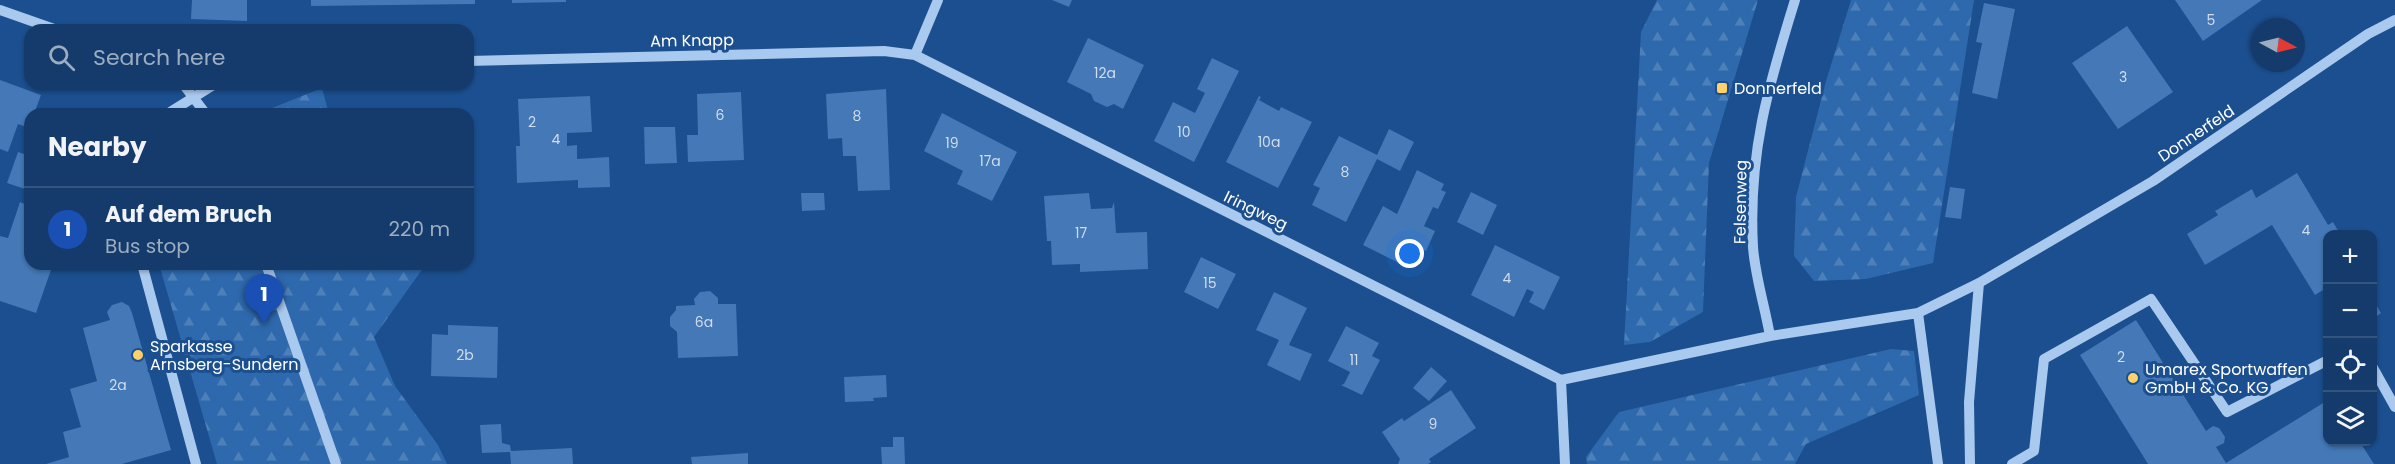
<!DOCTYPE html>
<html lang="en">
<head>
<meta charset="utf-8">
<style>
	:root { --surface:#143b6b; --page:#1d4271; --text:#f1f3f6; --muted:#9dadc1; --line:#33557e; --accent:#8abfa5 }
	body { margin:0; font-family:Poppins,sans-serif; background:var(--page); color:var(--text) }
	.controls { position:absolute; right:18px; bottom:18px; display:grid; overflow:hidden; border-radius:12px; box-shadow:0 2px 4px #0004 }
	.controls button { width:54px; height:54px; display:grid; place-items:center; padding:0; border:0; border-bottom:2px solid var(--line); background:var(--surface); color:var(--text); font:30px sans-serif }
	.compass { position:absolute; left:2251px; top:18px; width:54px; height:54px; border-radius:50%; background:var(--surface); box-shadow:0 2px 4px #0004; rotate:97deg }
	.you { position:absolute; left:1410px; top:254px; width:21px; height:21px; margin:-15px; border:4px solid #fff; border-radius:50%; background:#1a73e8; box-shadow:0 0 0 9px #1a73e833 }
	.badge { display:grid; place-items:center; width:39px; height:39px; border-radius:50%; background:var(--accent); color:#fff; font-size:20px; font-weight:700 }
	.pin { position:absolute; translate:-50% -50px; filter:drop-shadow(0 2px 3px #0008) }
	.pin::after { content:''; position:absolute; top:32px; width:21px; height:18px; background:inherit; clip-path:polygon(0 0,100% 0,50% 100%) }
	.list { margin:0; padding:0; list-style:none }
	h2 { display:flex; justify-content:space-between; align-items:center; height:78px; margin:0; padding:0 24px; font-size:26px }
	h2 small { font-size:20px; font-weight:400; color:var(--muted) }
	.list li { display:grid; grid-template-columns:39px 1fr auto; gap:18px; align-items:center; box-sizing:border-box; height:84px; padding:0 24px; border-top:2px solid var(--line) }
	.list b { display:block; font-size:22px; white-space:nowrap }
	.list p { margin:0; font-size:20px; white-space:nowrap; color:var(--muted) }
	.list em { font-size:20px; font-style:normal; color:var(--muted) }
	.icon { flex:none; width:33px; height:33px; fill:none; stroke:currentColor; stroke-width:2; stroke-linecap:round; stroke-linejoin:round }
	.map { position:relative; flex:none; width:2395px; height:464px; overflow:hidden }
	.search { position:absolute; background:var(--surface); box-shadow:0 2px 4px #0004; left:24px; top:24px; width:450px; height:66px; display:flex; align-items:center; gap:15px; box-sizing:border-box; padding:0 21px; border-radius:18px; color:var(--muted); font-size:22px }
	.panel { position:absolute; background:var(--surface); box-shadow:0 2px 4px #0004; left:24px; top:108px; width:450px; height:162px; border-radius:18px }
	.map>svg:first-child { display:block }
	.forest { fill:url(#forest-firs) }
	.building { fill:#4478b7 }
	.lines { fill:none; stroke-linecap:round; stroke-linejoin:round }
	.minor { stroke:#a9c9ee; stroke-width:10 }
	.poi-dot { fill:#ffd166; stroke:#1b4f8f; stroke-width:2 }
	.labels { text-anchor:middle; stroke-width:6; stroke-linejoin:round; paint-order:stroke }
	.number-label { font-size:14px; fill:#d0dded }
	.street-label { font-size:16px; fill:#fff; stroke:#1b4f8f }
	.poi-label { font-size:16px; fill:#fff; stroke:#1b4f8f; text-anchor:start }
</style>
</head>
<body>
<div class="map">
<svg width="2395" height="464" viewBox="0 0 2395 464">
	<defs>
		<pattern id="forest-firs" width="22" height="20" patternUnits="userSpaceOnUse" patternTransform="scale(1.5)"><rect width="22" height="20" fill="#2e69ad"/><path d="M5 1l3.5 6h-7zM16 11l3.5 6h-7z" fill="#4d80b9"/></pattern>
	</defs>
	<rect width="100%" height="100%" fill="#1b4f8f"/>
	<!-- forest -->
	<path class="forest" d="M1657 0H1758L1709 163 1703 312 1650 342 1624 345 1641 32Z
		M1851 0H1974L1933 263 1866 279 1814 281 1794 256 1796 197 1826 81Z
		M322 88 329 114H257Z
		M159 264H426L374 337 395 386 438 445 447 464H217Z
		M1891 349 1914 351 1919 395 1806 444 1795 464H1587L1586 457 1619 412Z"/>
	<!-- building -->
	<path class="building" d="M192 0H247V21L191 19Z
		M311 0H475V4L311 6Z
		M512 0H566V2L512 3Z
		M1052 0H1072L1069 7Z
		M2175 0H2262L2203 41Z
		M1984 3 2015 9 1997 99 1972 93 1982 43 1976 42Z
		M2127 26 2173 92 2118 129 2072 63Z
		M1088 38 1144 65 1123 109 1114 104 1107 107 1094 101 1091 94 1067 82Z
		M1212 58 1239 71 1194 162 1154 141 1173 102 1195 113 1205 93 1197 89Z
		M0 80 41 95 34 114H30L29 128 18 124 8 152 0 149Z
		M886 89 890 190 858 191 856 156H843L842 138 828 139 826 94Z
		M741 92 744 160 688 162 687 135H698L697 94Z
		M590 96 592 132 567 133V146L577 145V159L609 157 610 187 578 188V180L517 183 516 146H520L518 99Z
		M1259 96 1261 97 1259 100 1279 111 1281 107 1312 122 1278 188 1226 162Z
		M942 113 1017 152 992 201 957 184 963 171 924 151Z
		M644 127H675L677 163 645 164Z
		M1389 129 1414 142 1400 171 1377 159 1346 222 1312 205 1320 188 1313 185 1339 136 1377 155Z
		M18 152 30 156V171L25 189 7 183Z
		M1417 170 1444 184 1441 190 1446 192 1438 209 1433 207 1424 226 1435 231 1426 251 1414 245 1403 265 1363 245 1383 206 1397 214Z
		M2297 173 2328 225 2333 222 2340 234H2328V287L2315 295 2272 225 2205 265 2187 234 2218 215 2215 211 2252 189 2256 198Z
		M1950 187 1965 189 1961 219 1945 217Z
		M1471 192 1497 205 1483 235 1457 222Z
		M801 193H824L825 210 802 211Z
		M1089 193 1091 209 1112 208 1114 202 1116 233 1147 232 1148 269 1080 272V264L1052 265 1051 241H1047L1044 196Z
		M20 202 30 206V264H53L36 313 0 301V236L8 238Z
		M1495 245 1560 277 1544 310 1529 302 1534 292 1527 289 1514 317 1471 295Z
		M1201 257 1236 274 1218 309 1184 292Z
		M710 291 718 298V304H736L738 356 678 358 677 332 670 326V317L676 310V306L695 305 694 299 700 292Z
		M1274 292 1307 308 1289 345 1312 354 1300 381 1267 365 1279 340 1256 330Z
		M2373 300 2381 313 2373 319Z
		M122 302 129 306 132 313 171 450 122 464H46L69 457 63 432 81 427 70 389 97 381 83 328 110 320 107 312 112 305Z
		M2136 320 2206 431 2213 426 2219 428 2225 437 2224 443 2216 447 2226 463 2328 400V442H2360L2374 464H2148L2080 355Z
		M448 325 498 327 497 378 431 376 432 334 448 335Z
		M1346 326 1379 343 1372 356 1380 360 1362 395 1341 385 1344 384 1350 372 1328 361Z
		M1431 367 1447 381 1429 401 1413 388Z
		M886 375 887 397 873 398 874 401 845 402 844 377Z
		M1451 390 1476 428 1429 459 1431 462 1428 464H1398L1400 459 1382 432 1402 418 1404 421Z
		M501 424 502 443 510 445 511 451 572 448 573 464H511L510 452 482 453 480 425Z
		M893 437H904L905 464H882L881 447H893Z
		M748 453V464H692L691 457Z"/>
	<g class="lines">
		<!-- minor -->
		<path class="minor" d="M938 0 915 55 1561 380
			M0 10 57 30
			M468 61 884 51 915 55
			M183 84 206 114
			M167 114 215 84
			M142 264 196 464
			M266 264 336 464
			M1918 313 1938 464
			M1770 336C1765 307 1755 276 1753 247 1748 154 1768 87 1795 0
			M2372 366 2395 407
			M1561 380 1770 336 1918 313 1979 283 2153 181 2368 34 2395 20
			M1561 380 1565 464
			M1970 464 1969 402 1979 283
			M2012 464 2034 451 2044 359 2151 299 2227 412 2328 360"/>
	</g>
	<!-- markers -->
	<g class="poi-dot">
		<rect x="1716" y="82" width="12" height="12" rx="3"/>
		<circle cx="138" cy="355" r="6"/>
		<circle cx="2133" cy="378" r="6"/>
	</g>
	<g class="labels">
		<!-- number labels -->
		<g class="number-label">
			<text x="2211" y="25">5</text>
			<text x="1105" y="78">12a</text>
			<text x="2123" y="82">3</text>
			<text x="720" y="120">6</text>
			<text x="857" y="121">8</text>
			<text x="532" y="127">2</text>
			<text x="1184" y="137">10</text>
			<text x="556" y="144">4</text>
			<text x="1269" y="147">10a</text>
			<text x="952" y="148">19</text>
			<text x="990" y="166">17a</text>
			<text x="1345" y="177">8</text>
			<text x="2306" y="235">4</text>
			<text x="1081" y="238">17</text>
			<text x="1507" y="283">4</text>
			<text x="1210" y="288">15</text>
			<text x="704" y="327">6a</text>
			<text x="465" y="360">2b</text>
			<text x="2121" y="362">2</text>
			<text x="1354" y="365">11</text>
			<text x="118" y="390">2a</text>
			<text x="1433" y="429">9</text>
		</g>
		<!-- street labels -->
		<g class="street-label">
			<text transform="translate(692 40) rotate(-1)" y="6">Am Knapp</text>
			<text transform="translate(2196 133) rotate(-34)" y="6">Donnerfeld</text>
			<text transform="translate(1740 202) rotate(-89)" y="6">Felsenweg</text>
			<text transform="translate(1256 210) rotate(26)" y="6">Iringweg</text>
		</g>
		<!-- poi labels -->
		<g class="poi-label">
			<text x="1734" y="94">Donnerfeld</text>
			<text x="150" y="352">Sparkasse<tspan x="150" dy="18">Arnsberg-Sundern</tspan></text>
			<text x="2145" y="375">Umarex Sportwaffen<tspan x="2145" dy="18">GmbH &amp; Co. KG</tspan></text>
		</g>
	</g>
</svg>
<div class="controls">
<button>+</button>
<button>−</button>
<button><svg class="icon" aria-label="locate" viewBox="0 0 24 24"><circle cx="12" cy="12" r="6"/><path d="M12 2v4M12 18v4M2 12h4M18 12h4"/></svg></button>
<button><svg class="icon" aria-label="layers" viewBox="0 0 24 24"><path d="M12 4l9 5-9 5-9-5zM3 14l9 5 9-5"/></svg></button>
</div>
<svg class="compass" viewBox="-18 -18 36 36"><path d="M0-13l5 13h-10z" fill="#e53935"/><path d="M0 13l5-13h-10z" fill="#9dadc1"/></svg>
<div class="you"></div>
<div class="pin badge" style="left:264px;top:324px;background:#1a4fb4">1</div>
<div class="search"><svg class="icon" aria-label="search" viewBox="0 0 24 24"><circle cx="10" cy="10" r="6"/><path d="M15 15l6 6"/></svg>Search here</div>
<section class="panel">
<h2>Nearby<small></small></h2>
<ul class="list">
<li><span class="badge" style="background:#1a4fb4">1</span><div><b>Auf dem Bruch</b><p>Bus stop</p></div><em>220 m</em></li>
</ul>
</section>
</div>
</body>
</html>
